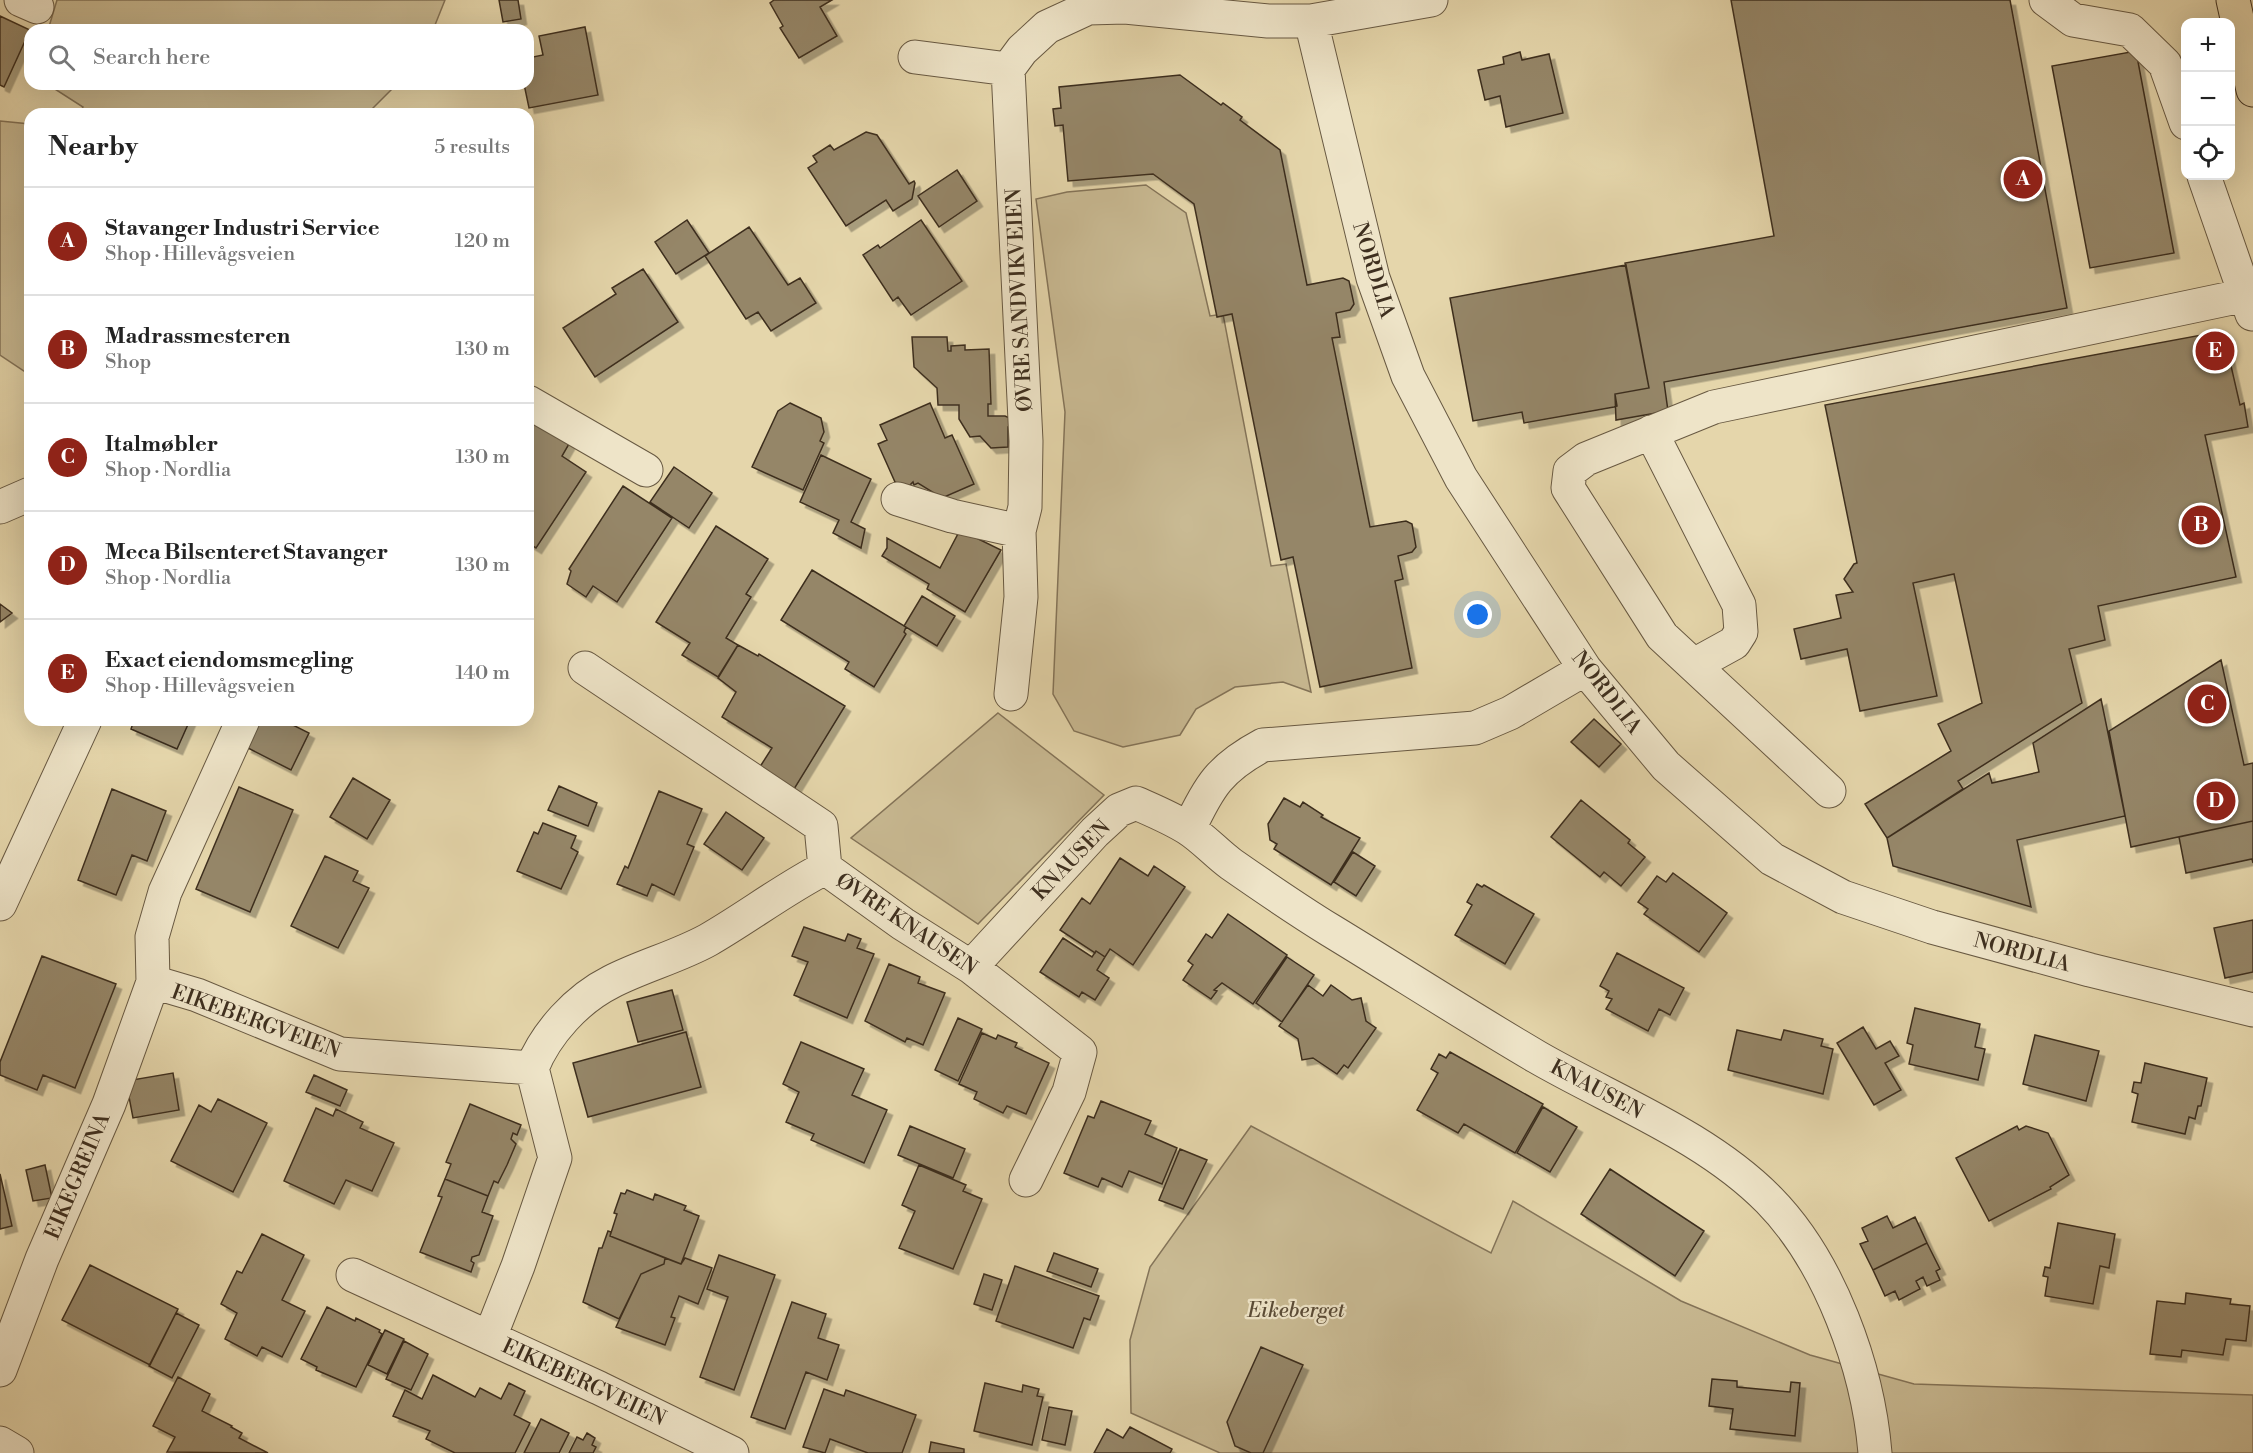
<!DOCTYPE html>
<html lang="en">
<head>
<meta charset="utf-8">
<style>
	:root { --surface:#fff; --page:#f2f2f2; --text:#222; --muted:#767676; --line:#e0e0e0; --accent:#8f2418 }
	body { margin:0; font-family:"Libre Bodoni",serif; background:var(--page); color:var(--text) }
	.controls { position:absolute; right:18px; top:18px; display:grid; overflow:hidden; border-radius:12px; box-shadow:0 6px 24px #0002 }
	.controls button { width:54px; height:54px; display:grid; place-items:center; padding:0; border:0; border-bottom:2px solid var(--line); background:var(--surface); color:var(--text); font:30px sans-serif }
	.you { position:absolute; left:1478px; top:615px; width:21px; height:21px; margin:-15px; border:4px solid #fff; border-radius:50%; background:#1a73e8; box-shadow:0 0 0 9px #1a73e833 }
	.badge { display:grid; place-items:center; width:39px; height:39px; border-radius:50%; background:var(--accent); color:#fff; font-size:20px; font-weight:700 }
	.pin { position:absolute; translate:-50% -50%; border:3px solid #fff; box-shadow:0 2px 6px #0006 }
	.list { margin:0; padding:0; list-style:none }
	h2 { display:flex; justify-content:space-between; align-items:center; height:78px; margin:0; padding:0 24px; font-size:26px }
	h2 small { font-size:20px; font-weight:400; color:var(--muted) }
	.list li { display:grid; grid-template-columns:39px 1fr auto; gap:18px; align-items:center; box-sizing:border-box; height:108px; padding:0 24px; border-top:2px solid var(--line) }
	.list b { display:block; font-size:22px; white-space:nowrap }
	.list p { margin:0; font-size:20px; white-space:nowrap; color:var(--muted) }
	.list em { font-size:20px; font-style:normal; color:var(--muted) }
	.icon { flex:none; width:33px; height:33px; fill:none; stroke:currentColor; stroke-width:2; stroke-linecap:round; stroke-linejoin:round }
	.map { position:relative; flex:none; width:2253px; height:1453px; overflow:hidden }
	.search { position:absolute; background:var(--surface); box-shadow:0 6px 24px #0002; left:24px; top:24px; width:510px; height:66px; display:flex; align-items:center; gap:15px; box-sizing:border-box; padding:0 21px; border-radius:18px; color:var(--muted); font-size:22px }
	.panel { position:absolute; background:var(--surface); box-shadow:0 6px 24px #0002; left:24px; top:108px; width:510px; height:618px; border-radius:18px }
	.map>svg:first-child { display:block }
	.green { fill:#c9ba93; stroke:#847459; stroke-width:1.5 }
	.building { fill:#958668; stroke:#3e2f1f; stroke-width:1.5; filter:url(#shadow) }
	.lines { fill:none; stroke-linecap:round; stroke-linejoin:round }
	.minor-casing { stroke:#685942; stroke-width:35 }
	.major-casing { stroke:#3e2f1f; stroke-width:35 }
	.minor { stroke:#eee4c8; stroke-width:33 }
	.major { stroke:#e5d6ab; stroke-width:33 }
	.labels { text-anchor:middle; stroke-width:4.5; stroke-linejoin:round; paint-order:stroke }
	.street-label { font-size:21px; fill:#3e2f1f; stroke:#eee4c8 }
	.park-label { font-size:21px; font-style:italic; fill:#5a4b36; stroke:#eee4c8 }
</style>
</head>
<body>
<div class="map">
<svg width="2253" height="1453" viewBox="0 0 2253 1453">
	<defs>
		<filter id="shadow"><feDropShadow dx="5.5" dy="5.5" stdDeviation="0" flood-color="#0004"/></filter>
	</defs>
	<rect width="100%" height="100%" fill="#e5d6ab"/>
	<filter id="stains"><feTurbulence type="fractalNoise" baseFrequency=".00333" numOctaves="4"/><feColorMatrix values="0 0 0 0 .2 0 0 0 0 .09 0 0 0 0 .02 0 0 0 .5 -.17"/></filter>
	<radialGradient id="worn" r=".72"><stop offset=".6" stop-color="#630" stop-opacity="0"/><stop offset="1" stop-color="#630" stop-opacity=".3"/></radialGradient>
	<!-- green -->
	<path class="green" d="M57 0H445L433 30H48Z
		M47 84H397L367 114H79L83 107Z
		M0 121 30 124V375L0 355Z
		M1146 185 1186 213 1210 316 1223 314 1271 566 1286 564 1311 692 1283 682 1235 687 1196 709 1180 735 1123 747 1074 731 1053 694 1065 412 1036 199 1067 192Z
		M998 713 1104 795 978 924 851 838Z
		M1251 1126 1491 1253 1513 1201 1681 1301 1810 1355 1914 1384 2253 1395V1453H1220L1131 1413 1130 1340 1150 1267Z"/>
	<!-- building -->
	<path class="building" d="M499 0H518L521 19 503 22Z
		M774 0H832L820 7 837 36 799 58 780 28 783 26 770 3Z
		M1731 0H2010L2067 308 1664 382 1668 411 1616 420 1615 394 1649 388 1625 263 1774 236Z
		M0 16 30 30 4 87 0 85Z
		M585 27 598 95 529 108 524 84H528V58L543 55 539 36Z
		M2136 51 2174 253 2090 268 2052 66Z
		M1520 52 1522 60 1549 54 1563 113 1506 127 1500 96 1485 100 1478 70 1504 64 1503 57Z
		M1180 75 1221 105 1223 103 1242 117 1240 120 1280 150 1307 285 1343 278 1349 281 1354 304 1350 310 1336 313 1340 337 1332 338 1370 527 1406 521 1412 524 1416 547 1412 552 1398 556 1403 579 1395 581 1412 668 1320 687 1293 557 1281 560 1232 314 1217 317 1194 204 1153 174 1068 181 1063 125 1055 126 1053 109 1061 108 1059 87Z
		M866 132 877 135 909 184 914 181 915 183 912 199 893 211 886 200 846 226 808 168 817 162 813 156 830 145 834 150Z
		M957 170 977 201 939 227 918 196Z
		M687 220 709 253 676 274 655 242Z
		M921 220 962 281 911 315 898 297 893 301 863 255 878 245 880 248Z
		M749 227 788 285 800 278 816 303 771 331 758 312 746 319 705 256Z
		M1626 265 1649 388 1615 394 1617 406 1614 407 1524 423 1522 412 1473 421 1450 298Z
		M643 269 678 322 595 377 563 328 616 294 612 288Z
		M2223 331 2240 405 2244 403 2248 427 2205 435 2236 577 2098 606 2105 640 2069 649 2082 703 1958 781 1963 789 1887 838 1865 804 1951 751 1938 724 1982 703 1954 574 1913 583 1937 696 1860 711 1847 649 1801 659 1794 629 1841 618 1836 595 1853 592 1844 579 1854 564 1857 563 1825 405Z
		M912 337H947L948 351H951V346L965 345V350L989 349 991 404H988V416H1005L1012 419V427H1008V447L991 448 980 436 970 437 959 419V405H938L937 388 914 367Z
		M790 403 821 418 824 432 820 441 824 443 803 490 752 467 778 411Z
		M930 403 945 438 952 435 974 484 942 498 918 483 914 485 913 482 906 489 895 482 878 444 887 440 880 425Z
		M528 413 573 437 562 456 586 472 536 548 528 543V445L530 441 528 440Z
		M821 455 871 479 851 522 865 529 861 548 833 533 839 520 800 502Z
		M674 467 712 493 689 528 650 502Z
		M623 486 672 518 617 602 593 586 586 597 567 584 571 571 569 569Z
		M716 526 768 559 746 594 751 597 726 638 738 645 718 677 682 655 690 643 656 622Z
		M960 530 1001 550 965 612 927 589 929 584 882 556 887 548V538L940 568Z
		M812 570 906 627 904 632 906 634 874 687 845 669 849 662 781 620Z
		M922 596 955 616 937 646 904 626Z
		M0 604 12 613 0 622Z
		M738 645 758 656 759 654 845 706 791 794 756 773 772 748 722 717 736 692 718 678Z
		M2221 660 2244 765 2253 763V821L2131 847 2109 731Z
		M2101 699 2125 816 2017 840 2031 907 1893 866 1887 838 1989 773 1992 783 2039 772 2033 743Z
		M1594 719 1621 744 1599 767 1571 742Z
		M134 720H190L177 749 131 729Z
		M260 720H283L309 733 291 770 246 747Z
		M353 778 390 800 367 839 330 817Z
		M559 786 597 803 588 826 548 810Z
		M239 787 293 810 250 912 196 889Z
		M112 789 166 811 147 861 132 855 116 895 78 880Z
		M659 791 702 809 687 844 694 847 674 895 652 884 647 896 617 884 625 866 628 868Z
		M1284 798 1300 807 1303 802 1323 815 1321 817 1360 838 1331 885 1274 849 1277 844 1270 840 1268 824Z
		M1581 800 1630 840 1628 843 1645 857 1621 886 1604 872 1600 877 1551 837Z
		M726 812 764 838 742 870 704 844Z
		M2253 821V863L2252 859 2186 873 2179 837Z
		M543 823 576 836 571 848 578 852 561 889 517 871 534 832 538 834Z
		M1353 852 1375 866 1356 896 1334 882Z
		M325 856 358 871 353 881 369 888 338 948 291 926Z
		M1120 858 1148 876 1154 866 1185 887 1133 965 1110 949 1105 957 1096 951 1095 953 1060 930 1082 898 1090 904Z
		M1673 873 1727 913 1699 952 1644 914 1648 909 1638 902 1657 876 1666 882Z
		M1477 884 1482 887 1484 885 1534 914 1505 964 1455 935 1472 905 1467 902Z
		M1228 914 1287 955 1253 1004 1222 983 1214 990 1217 991 1211 999 1183 980 1193 965 1188 961 1206 934 1212 938Z
		M2253 920V972L2225 978 2214 928Z
		M804 927 845 941 848 934 861 939 857 948 874 954 847 1018 794 995 808 962 792 956Z
		M1063 938 1092 957 1096 951 1105 957 1097 970 1109 978 1095 1000 1082 992 1079 997 1040 972Z
		M1617 953 1684 988 1670 1015 1659 1009 1648 1031 1606 1009 1612 999 1606 997 1609 991 1600 986Z
		M42 956 116 984 75 1088 43 1075 37 1090 0 1075V1062Z
		M1287 957 1314 975 1282 1022 1256 1003Z
		M889 964 920 977 918 983 945 993 923 1045 907 1038 905 1042 865 1021Z
		M1308 985 1323 996 1331 985 1352 1000 1361 998 1366 1021 1376 1028 1348 1068 1344 1065 1337 1074 1313 1058 1302 1060 1298 1039 1279 1026Z
		M672 990 683 1030 638 1042 627 1002Z
		M1915 1008 1980 1024 1975 1047 1985 1049 1978 1080 1909 1064 1913 1045 1907 1043Z
		M958 1018 982 1029 958 1081 935 1070Z
		M1863 1027 1876 1049 1890 1041 1899 1056 1885 1063 1901 1090 1874 1105 1837 1043Z
		M1737 1030 1781 1040 1784 1030 1823 1039 1821 1046 1833 1049 1823 1094 1728 1070Z
		M686 1032 701 1087 588 1117 573 1063Z
		M982 1033 996 1039 998 1035 1017 1043 1015 1047 1049 1063 1026 1114 1007 1106 1003 1113 974 1099 977 1092 959 1084Z
		M2035 1035 2099 1051 2086 1101 2023 1084Z
		M801 1042 864 1069 852 1095 887 1110 864 1163 811 1140 814 1134 786 1122 799 1092 783 1084Z
		M1450 1052 1543 1104 1515 1153 1464 1124 1458 1133 1417 1110 1438 1073 1431 1069 1439 1054 1446 1058Z
		M2145 1063 2207 1078 2201 1106H2198L2195 1119 2189 1117 2185 1134 2132 1122 2138 1094 2132 1092 2134 1082 2141 1083Z
		M173 1073 179 1110 133 1118 126 1081Z
		M314 1075 347 1090 340 1106 306 1092Z
		M218 1099 267 1123 233 1192 171 1161 199 1105 211 1112Z
		M1101 1101 1151 1121 1145 1134 1177 1148 1162 1184 1129 1171 1122 1187 1102 1178 1098 1187 1064 1173 1088 1116 1094 1118Z
		M470 1104 521 1125 517 1135 513 1133 511 1139 516 1144 507 1165 498 1183 494 1181 488 1196 445 1179 451 1164 446 1162Z
		M1543 1107 1577 1127 1550 1172 1517 1153Z
		M316 1108 333 1116 336 1109 363 1122 360 1128 394 1143 372 1191 346 1180 334 1204 284 1181Z
		M910 1126 965 1149 953 1178 898 1155Z
		M2017 1126 2019 1130 2026 1126 2048 1133 2069 1175 2050 1187 2051 1189 1989 1221 1956 1158Z
		M1180 1149 1207 1160 1183 1209 1159 1200Z
		M45 1165 52 1198 33 1201 26 1170Z
		M919 1165 966 1185 963 1191 982 1199 953 1269 899 1248 915 1211 902 1205Z
		M1610 1169 1704 1231 1675 1276 1581 1214Z
		M0 1174 12 1226 0 1229Z
		M445 1179 488 1196 482 1212 493 1216 479 1255 472 1257 471 1261 474 1263 471 1272 420 1252 442 1197 438 1196Z
		M627 1190 653 1200 655 1194 686 1206 684 1210 699 1216 681 1264 610 1236 617 1214 614 1213 621 1193 625 1194Z
		M1887 1216 1893 1228 1915 1217 1927 1243 1873 1270 1860 1244 1868 1241 1862 1228Z
		M2058 1223 2115 1234 2109 1268 2100 1266 2093 1304 2045 1296 2048 1277 2043 1276 2045 1267 2050 1268Z
		M608 1231 611 1232 610 1236 665 1258 664 1264 641 1274 619 1319 583 1302 599 1248H602Z
		M262 1234 304 1255 282 1300 305 1311 282 1357 262 1347 257 1356 225 1339 237 1313 221 1304 237 1271 242 1273Z
		M1927 1243 1940 1269 1936 1271 1940 1280 1927 1286 1923 1277 1916 1281 1920 1289 1899 1300 1895 1291 1885 1296 1873 1270Z
		M1054 1253 1098 1269 1091 1287 1047 1271Z
		M719 1255 775 1275 734 1390 700 1377 728 1297 707 1289Z
		M665 1258 681 1264 685 1258 712 1268 698 1304 679 1296 671 1317 675 1318 665 1345 616 1327 641 1274 664 1264Z
		M90 1265 178 1309 150 1365 62 1320Z
		M1015 1266 1099 1296 1090 1320 1084 1318 1073 1348 996 1321Z
		M984 1274 1002 1280 992 1310 974 1304Z
		M2186 1293 2231 1299 2230 1304 2250 1306 2246 1341 2226 1339 2223 1355 2182 1350 2181 1357 2150 1354 2157 1301 2185 1304Z
		M792 1302 826 1314 818 1338 839 1345 827 1380 806 1372 785 1429 751 1417Z
		M327 1307 355 1321 356 1318 380 1330 379 1332 382 1334 356 1387 316 1370 317 1367 301 1359Z
		M176 1313 199 1325 172 1378 149 1366Z
		M385 1330 404 1339 387 1374 368 1365Z
		M404 1341 428 1354 411 1390 386 1379Z
		M1261 1347 1303 1365 1263 1453H1251L1235 1446 1227 1422Z
		M433 1375 475 1397 480 1388 501 1399 509 1383 525 1391 514 1415 530 1423 515 1453H455L426 1439 430 1431 393 1416 405 1390 422 1399Z
		M178 1377 210 1394 202 1411 232 1426 231 1427 242 1433 239 1438 268 1453 167 1452 175 1437 153 1426Z
		M1712 1379 1737 1381V1387L1790 1392 1791 1382 1800 1383 1795 1436 1730 1429 1733 1409 1709 1406Z
		M985 1383 1022 1392 1023 1385 1039 1389 1037 1396 1043 1397 1032 1445 974 1431Z
		M824 1389 844 1396 846 1390 916 1415 902 1453H868L830 1439 825 1453 803 1447Z
		M1049 1407 1072 1411 1065 1445 1042 1440Z
		M541 1419 569 1433 559 1453H524Z
		M1130 1427 1172 1449 1170 1453H1094L1107 1429 1123 1438Z
		M587 1433 595 1438 592 1445 596 1447 593 1453H569L577 1437 583 1440Z
		M931 1442 964 1449V1453H929Z"/>
	<g class="lines">
		<defs>
			<path id="minor" d="M21 0 37 7
				M2046 0 2073 20 2130 30 2165 64 2186 123
				M1311 21 1373 278 1408 376 1461 478 1585 669 1666 766 1772 859 1843 897 1932 927 2090 970 2253 1010
				M915 57 1008 69 1022 50 1047 27 1088 8 1125 7 1268 21H1311L1431 0
				M1008 69 1026 441 1025 507 1019 531 1021 597 1011 694
				M2204 176 2252 314
				M528 402 646 470
				M1651 432 1739 605 1741 632 1734 643 1694 665
				M898 499 952 516 1019 531
				M0 507 30 494
				M585 668 821 826 825 868
				M243 720 165 892 152 937 153 982 197 995 340 1054 532 1068 555 1158 518 1266 490 1337
				M1829 791 1662 636 1568 488 1570 471 1586 459 1714 407 2246 295
				M1189 829C1209 786 1220 768 1263 745L1475 728 1510 713 1585 669
				M825 868 903 924 971 967 1080 1052 1069 1092 1026 1180
				M0 904 85 720
				M971 967 1095 832 1119 810 1136 803C1154 811 1171 818 1187 828 1203 838 1216 853 1231 864 1264 887 1296 909 1330 930 1399 972 1467 1016 1537 1057 1613 1101 1706 1136 1769 1200 1830 1262 1868 1368 1875 1453
				M532 1068C546 1033 577 999 611 982 642 966 677 957 708 940 748 917 784 889 825 868
				M353 1275 599 1388 732 1453
				M0 1370 42 1259 109 1104 153 982
				M0 1443 17 1453"/>
			<path id="major" d="M2233 0 2253 90"/>
		</defs>
		<!-- minor casing -->
		<use href="#minor" class="minor-casing"/>
		<!-- major casing -->
		<use href="#major" class="major-casing"/>
		<!-- minor -->
		<use href="#minor" class="minor"/>
		<!-- major -->
		<use href="#major" class="major"/>
	</g>
	<g class="labels">
		<!-- street labels -->
		<g class="street-label">
			<text transform="translate(1374 270) rotate(73)" y="7">NORDLIA</text>
			<text transform="translate(1019 300) rotate(-93)" y="7">ØVRE SANDVIKVEIEN</text>
			<text transform="translate(1607 692) rotate(52)" y="7">NORDLIA</text>
			<text transform="translate(1071 860) rotate(-46)" y="7">KNAUSEN</text>
			<text transform="translate(907 924) rotate(34)" y="7">ØVRE KNAUSEN</text>
			<text transform="translate(2022 952) rotate(15)" y="7">NORDLIA</text>
			<text transform="translate(256 1021) rotate(20)" y="7">EIKEBERGVEIEN</text>
			<text transform="translate(1597 1089) rotate(28)" y="7">KNAUSEN</text>
			<text transform="translate(77 1176) rotate(-67)" y="7">EIKEGREINA</text>
			<text transform="translate(584 1382) rotate(25)" y="7">EIKEBERGVEIEN</text>
		</g>
		<!-- park labels -->
		<g class="park-label">
			<text x="1296" y="1317">Eikeberget</text>
		</g>
	</g>
	<rect width="100%" height="100%" filter="url(#stains)"/>
	<rect width="100%" height="100%" fill="url(#worn)"/>
</svg>
<div class="controls">
<button>+</button>
<button>−</button>
<button><svg class="icon" aria-label="locate" viewBox="0 0 24 24"><circle cx="12" cy="12" r="6"/><path d="M12 2v4M12 18v4M2 12h4M18 12h4"/></svg></button>
</div>
<div class="you"></div>
<div class="pin badge" style="left:2023px;top:179px">A</div>
<div class="pin badge" style="left:2201px;top:525px">B</div>
<div class="pin badge" style="left:2207px;top:704px">C</div>
<div class="pin badge" style="left:2216px;top:801px">D</div>
<div class="pin badge" style="left:2215px;top:351px">E</div>
<div class="search"><svg class="icon" aria-label="search" viewBox="0 0 24 24"><circle cx="10" cy="10" r="6"/><path d="M15 15l6 6"/></svg>Search here</div>
<section class="panel">
<h2>Nearby<small>5 results</small></h2>
<ul class="list">
<li><span class="badge">A</span><div><b>Stavanger Industri Service</b><p>Shop · Hillevågsveien</p></div><em>120 m</em></li>
<li><span class="badge">B</span><div><b>Madrassmesteren</b><p>Shop</p></div><em>130 m</em></li>
<li><span class="badge">C</span><div><b>Italmøbler</b><p>Shop · Nordlia</p></div><em>130 m</em></li>
<li><span class="badge">D</span><div><b>Meca Bilsenteret Stavanger</b><p>Shop · Nordlia</p></div><em>130 m</em></li>
<li><span class="badge">E</span><div><b>Exact eiendomsmegling</b><p>Shop · Hillevågsveien</p></div><em>140 m</em></li>
</ul>
</section>
</div>
</body>
</html>
